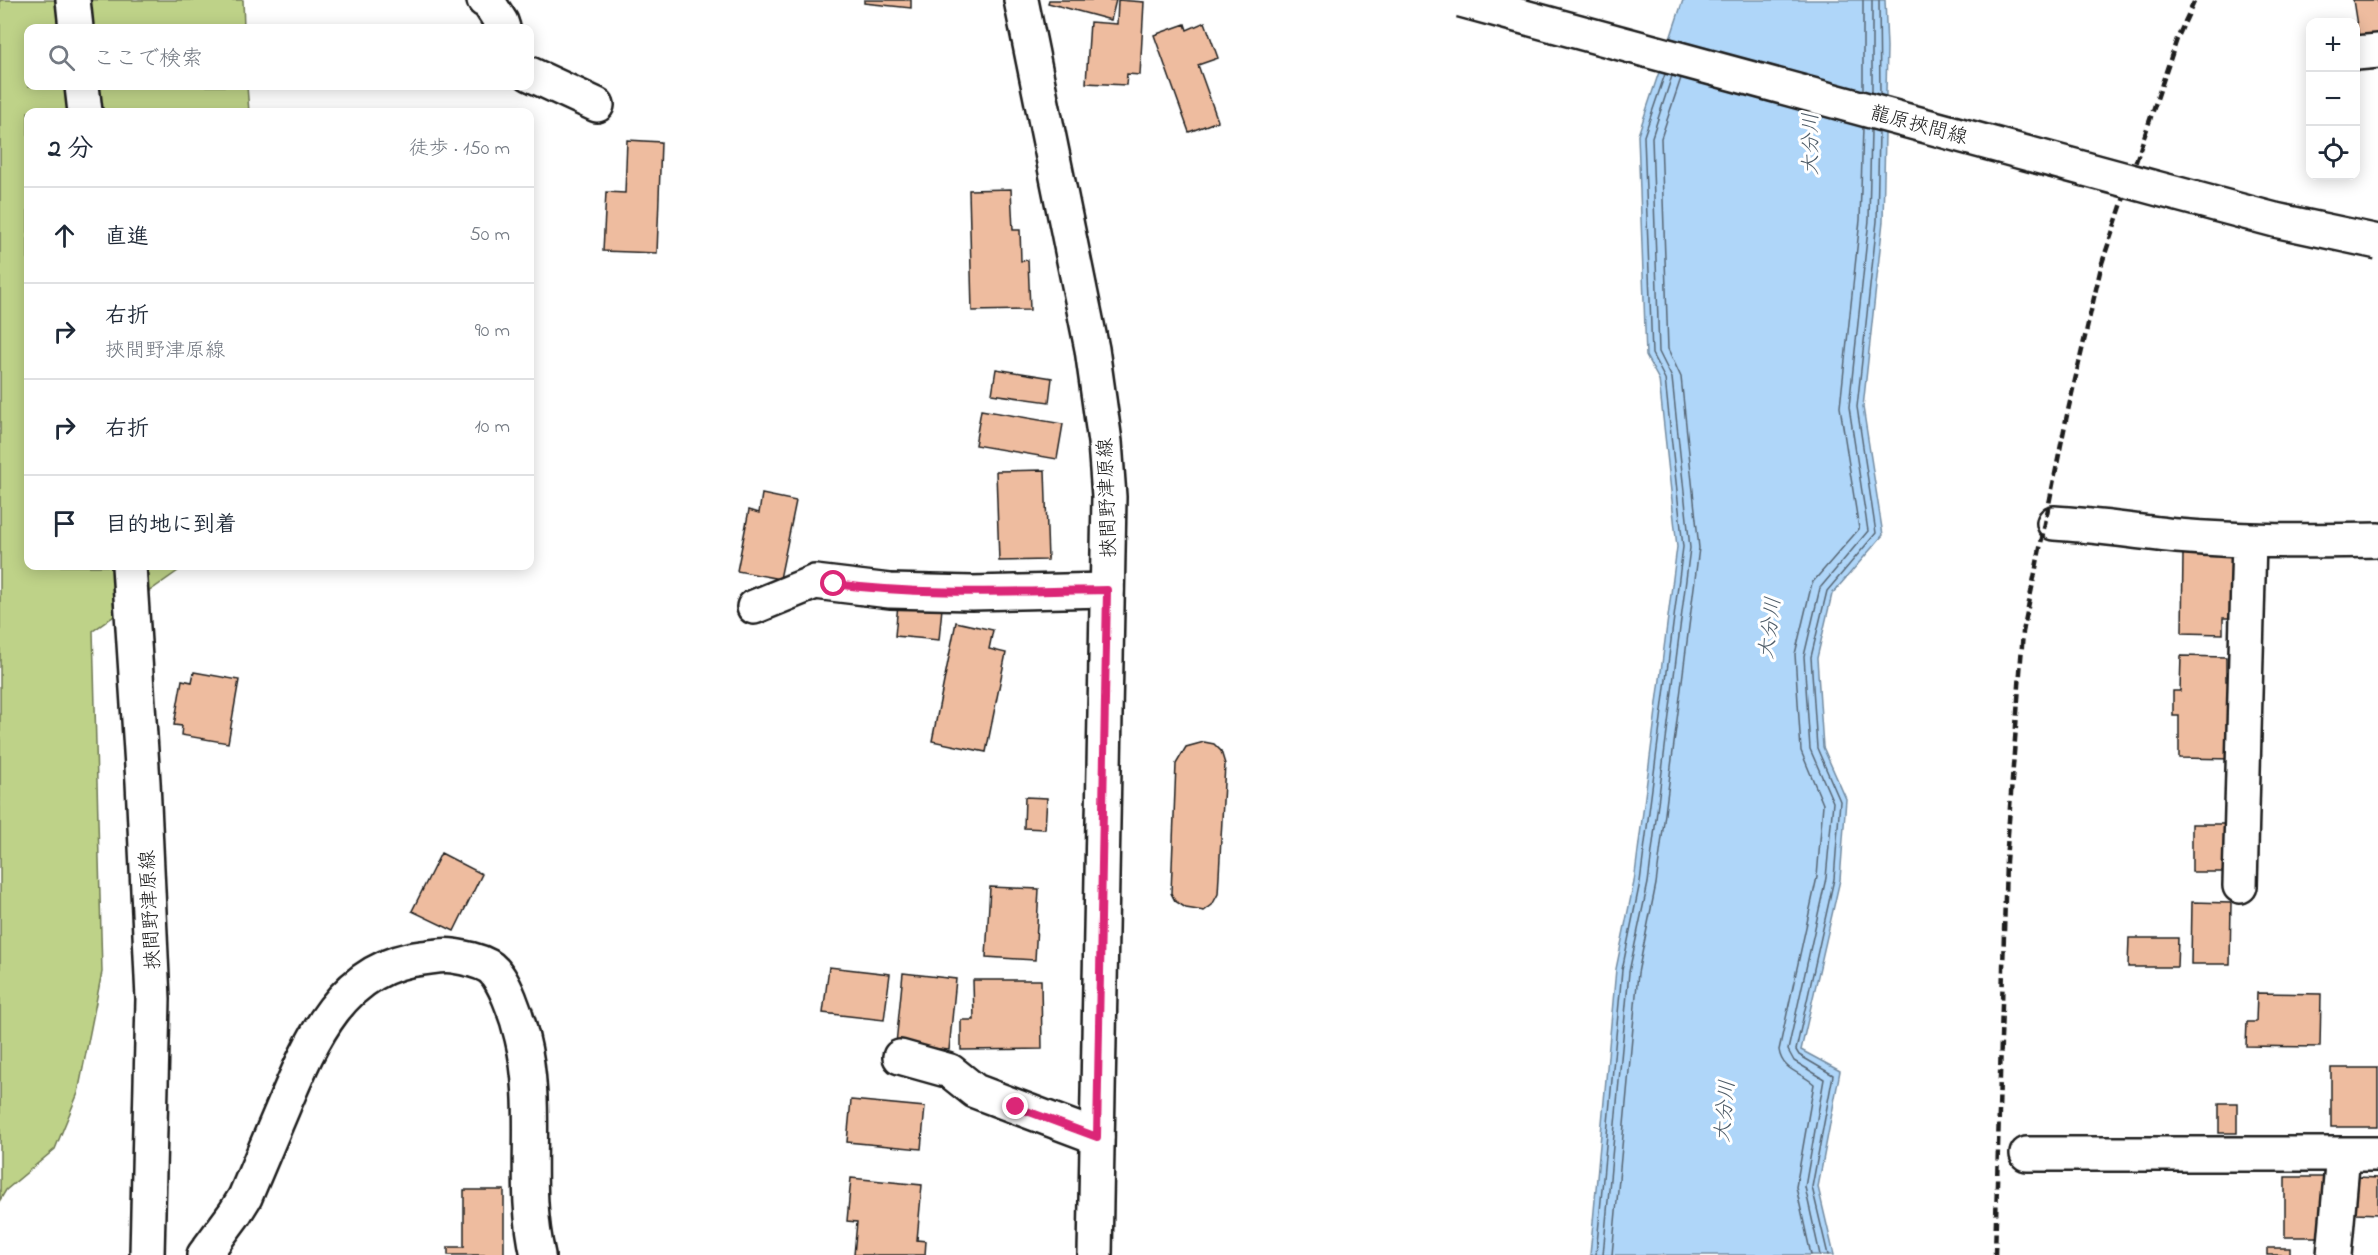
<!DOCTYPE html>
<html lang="ja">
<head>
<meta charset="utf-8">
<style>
	:root { --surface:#fff; --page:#f2f2f3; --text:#1f2937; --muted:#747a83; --line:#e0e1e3 }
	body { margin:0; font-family:"Indie Flower","Klee One",sans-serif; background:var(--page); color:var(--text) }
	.controls { position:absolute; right:18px; top:18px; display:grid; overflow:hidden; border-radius:12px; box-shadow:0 3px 15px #0003 }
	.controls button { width:54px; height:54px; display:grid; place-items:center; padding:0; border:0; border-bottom:2px solid var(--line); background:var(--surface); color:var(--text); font:30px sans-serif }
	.stop { position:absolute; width:18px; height:18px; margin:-14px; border:4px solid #db2777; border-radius:50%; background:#fff }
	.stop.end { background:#db2777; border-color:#fff; box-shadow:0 2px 6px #0008 }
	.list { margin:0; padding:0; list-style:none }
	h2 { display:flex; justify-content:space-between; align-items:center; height:78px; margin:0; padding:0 24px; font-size:26px }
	h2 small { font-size:20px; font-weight:400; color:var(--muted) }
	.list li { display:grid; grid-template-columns:39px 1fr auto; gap:18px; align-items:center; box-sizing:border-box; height:96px; padding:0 24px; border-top:2px solid var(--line) }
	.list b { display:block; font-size:22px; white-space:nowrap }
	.list p { margin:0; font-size:20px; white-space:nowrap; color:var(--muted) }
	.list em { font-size:20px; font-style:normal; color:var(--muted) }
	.icon { flex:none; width:33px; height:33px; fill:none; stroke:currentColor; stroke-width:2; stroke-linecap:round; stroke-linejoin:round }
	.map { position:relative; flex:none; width:2378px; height:1255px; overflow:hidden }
	.search { position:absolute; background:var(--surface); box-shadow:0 3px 15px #0003; left:24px; top:24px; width:510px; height:66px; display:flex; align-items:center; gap:15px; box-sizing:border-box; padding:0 21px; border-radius:12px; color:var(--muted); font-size:22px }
	.panel { position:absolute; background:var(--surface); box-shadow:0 3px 15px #0003; left:24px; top:108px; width:510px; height:462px; border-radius:12px }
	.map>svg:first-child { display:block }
	.green { fill:#bed288; stroke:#6d7752; stroke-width:1.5 }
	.water { fill:#afd6f9; stroke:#748ca1; stroke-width:1.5 }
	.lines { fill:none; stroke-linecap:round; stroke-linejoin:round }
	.shore { stroke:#576674; stroke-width:1.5 }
	.building { fill:#eebc9f; stroke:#1c1c1c; stroke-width:1.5 }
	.minor-casing { stroke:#1c1c1c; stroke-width:38 }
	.secondary-casing { stroke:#1c1c1c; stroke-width:38 }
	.minor { stroke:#fff; stroke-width:33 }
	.secondary { stroke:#fff; stroke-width:33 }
	.rail { stroke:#1c1c1c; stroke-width:4.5; stroke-dasharray:9 4.5; stroke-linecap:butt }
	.secondary-bridge-casing { stroke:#1c1c1c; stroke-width:38; stroke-linecap:butt }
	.secondary-bridge { stroke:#fff; stroke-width:33 }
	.route { stroke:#db2777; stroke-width:8 }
	.labels { text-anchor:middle; stroke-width:6; stroke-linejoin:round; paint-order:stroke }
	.street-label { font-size:20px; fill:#1c1c1c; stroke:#fff }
	.water-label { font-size:21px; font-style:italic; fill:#4f5d69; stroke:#fff }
</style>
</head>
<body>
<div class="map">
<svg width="2378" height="1255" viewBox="0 0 2378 1255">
	<rect width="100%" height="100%" fill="#fff"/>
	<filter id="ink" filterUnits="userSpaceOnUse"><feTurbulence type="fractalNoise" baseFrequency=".0167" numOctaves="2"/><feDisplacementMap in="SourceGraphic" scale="12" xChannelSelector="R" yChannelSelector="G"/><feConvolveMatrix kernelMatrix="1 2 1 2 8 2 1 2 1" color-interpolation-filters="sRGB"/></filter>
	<g filter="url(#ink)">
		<!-- green -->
		<path class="green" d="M0 0H243L244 28H28V86H247L249 112H28V566H185L93 631 102 972 78 1093 55 1149 6 1190 0 1200Z"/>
		<!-- water -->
		<path class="water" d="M1683 0H1885L1887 47 1883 221 1863 407 1883 535 1832 594 1817 658 1823 747 1846 799 1840 880 1801 1050 1840 1071 1818 1187 1834 1255H1590L1616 969 1634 882 1677 547 1659 380 1646 356 1638 135Z"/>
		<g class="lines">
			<!-- shore -->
			<path class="shore" d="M1863 0V90
				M1872 0V93
				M1879 0 1880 95
				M1596 1255 1622 970 1640 882 1683 547 1665 379 1652 354 1644 136 1665 74
				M1603 1255 1629 972 1648 883 1690 548 1672 378 1659 352 1652 137 1672 76
				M1612 1255 1638 973 1656 884 1699 548 1681 377 1668 349 1661 138 1681 78
				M1811 1255 1796 1187 1814 1084C1801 1072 1782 1071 1779 1050L1817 877 1823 804 1801 751 1795 654 1812 583 1859 529 1840 407 1860 220 1863 127
				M1820 1255 1805 1187 1824 1079 1794 1061 1788 1050 1826 878 1833 802 1810 749 1804 656 1820 588 1868 531 1849 407 1869 220 1871 130
				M1828 1255 1812 1187 1833 1075 1799 1055 1796 1050 1834 879 1840 801 1817 748 1811 657 1827 591 1876 533 1857 407 1877 221 1879 132"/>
		</g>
		<!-- building -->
		<path class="building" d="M864 0H911V8L864 3Z
			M1049 0H1116L1111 20 1048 3Z
			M1118 0 1144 2 1140 75 1127 74 1126 85 1086 83 1090 22 1117 24Z
			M2353 0H2378V35L2359 38Z
			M1205 22 1218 58 1198 65 1218 121 1189 132 1154 35 1185 24 1187 30Z
			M627 140 661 142 657 253 603 251 606 192 625 193Z
			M1011 189 1013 230H1020L1021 261 1028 260 1030 310 972 311 969 190Z
			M996 369 1052 378 1049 402 992 394Z
			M981 410 1063 424 1057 459 975 445Z
			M1045 470 1048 560 999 561 996 471Z
			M762 494 796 501 780 579 737 571 749 510 759 513Z
			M2183 554H2235L2234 618H2223V634L2182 633Z
			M898 604 942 608 939 640 895 636Z
			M956 622 993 630 989 649 1006 653 986 752 932 741Z
			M2181 656 2226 657V681H2234L2233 759 2179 758V716H2173V691H2180Z
			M194 672 239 680 228 743 181 735 182 726 174 725 182 680 192 682Z
			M1204 742 1214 744 1221 751 1225 764 1218 894 1212 905 1204 911 1186 908 1175 901 1171 893 1176 764 1186 747Z
			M1025 797 1047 798 1045 829 1024 828Z
			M2192 824H2231V872H2192Z
			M441 853 482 874 454 931 412 911Z
			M990 887 1039 889 1035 960 986 957Z
			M2192 902 2231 903 2230 964H2191Z
			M2129 938H2178L2177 967H2128Z
			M829 967 890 974 884 1020 823 1013Z
			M903 973 956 979 949 1050 896 1044Z
			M973 980H1041L1042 1049 961 1050V1020H974Z
			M2257 993 2321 994 2320 1047 2246 1046 2247 1022H2256Z
			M2331 1068H2378V1127H2331Z
			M851 1100 925 1107 921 1149 847 1142Z
			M2219 1103H2237V1133H2219Z
			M2285 1177H2324V1204L2330 1237H2285Z
			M2357 1177 2378 1178V1214L2356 1213Z
			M851 1178 922 1185 917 1240 926 1241 925 1255H854L857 1222 847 1221Z
			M464 1190H504V1255H448V1247H464Z
			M2268 1248H2290V1255H2268Z"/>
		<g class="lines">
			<defs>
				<path id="minor" d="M484 0H487L501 22 503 28
					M2356 53 2378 51
					M530 74 597 105
					M2054 523C2095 525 2136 532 2177 536 2244 542 2311 541 2378 540
					M754 607 815 582 890 591 972 593 1107 590
					M2240 886 2249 540
					M900 1057 950 1071 975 1091 1097 1137
					M2027 1154H2378
					M204 1255 235 1213 245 1197C258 1166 271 1136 284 1105 311 1041 342 966 422 958 432 957 443 954 453 956 465 958 477 960 488 966 504 975 518 1020 522 1038 540 1109 521 1184 538 1255
					M2334 1255 2343 1154"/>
				<path id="secondary" d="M73 0 76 28
					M1021 0 1092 349 1105 442 1109 497 1095 1255
					M82 86 85 112
					M129 566 143 782 153 999 147 1255"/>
			</defs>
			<!-- minor casing -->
			<use href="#minor" class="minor-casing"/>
			<!-- secondary casing -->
			<use href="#secondary" class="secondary-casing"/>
			<!-- minor -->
			<use href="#minor" class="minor"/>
			<!-- secondary -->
			<use href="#secondary" class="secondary"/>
			<!-- rail -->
			<path class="rail" d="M1995 1255 2006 861 2023 632 2067 415 2102 263 2177 39 2195 0"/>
			<defs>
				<path id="secondary-bridge" d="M1461 0 2159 189 2275 220 2378 242"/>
			</defs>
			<!-- secondary-bridge casing -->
			<use href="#secondary-bridge" class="secondary-bridge-casing"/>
			<!-- secondary-bridge -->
			<use href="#secondary-bridge" class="secondary-bridge"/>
		</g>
	</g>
	<g class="lines" filter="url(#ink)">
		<!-- route -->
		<path class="route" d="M834 584C926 596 1014 591 1107 590L1097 1137 1016 1107"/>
	</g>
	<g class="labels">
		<!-- street labels -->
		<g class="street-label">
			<text transform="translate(1919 124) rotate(15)" y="7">龍原挾間線</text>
			<text transform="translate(1106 498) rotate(-92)" y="7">挾間野津原線</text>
			<text transform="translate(149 910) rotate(-93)" y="7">挾間野津原線</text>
		</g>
		<!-- water labels -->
		<g class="water-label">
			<text transform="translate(1810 144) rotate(-90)" y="7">大分川</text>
			<text transform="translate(1769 628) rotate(-83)" y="7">大分川</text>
			<text transform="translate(1724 1111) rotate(-85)" y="7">大分川</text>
		</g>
	</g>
</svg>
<div class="controls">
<button>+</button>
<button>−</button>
<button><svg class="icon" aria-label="locate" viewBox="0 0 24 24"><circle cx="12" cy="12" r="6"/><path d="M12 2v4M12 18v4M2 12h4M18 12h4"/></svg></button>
</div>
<div class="stop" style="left:834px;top:584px"></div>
<div class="stop end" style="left:1016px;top:1107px"></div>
<div class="search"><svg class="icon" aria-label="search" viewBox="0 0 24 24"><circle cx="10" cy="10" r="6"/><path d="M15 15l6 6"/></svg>ここで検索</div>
<section class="panel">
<h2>2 分<small>徒歩 · 150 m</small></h2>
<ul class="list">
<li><svg class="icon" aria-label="ahead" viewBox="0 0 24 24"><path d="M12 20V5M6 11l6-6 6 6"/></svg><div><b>直進</b></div><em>50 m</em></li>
<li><svg class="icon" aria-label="right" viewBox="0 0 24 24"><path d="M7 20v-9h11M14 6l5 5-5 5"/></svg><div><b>右折</b><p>挾間野津原線</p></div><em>90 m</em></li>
<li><svg class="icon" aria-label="right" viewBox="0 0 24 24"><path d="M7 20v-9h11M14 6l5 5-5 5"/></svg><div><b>右折</b></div><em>10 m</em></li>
<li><svg class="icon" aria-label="arrive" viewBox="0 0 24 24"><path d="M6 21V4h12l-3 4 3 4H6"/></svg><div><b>目的地に到着</b></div></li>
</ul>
</section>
</div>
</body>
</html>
